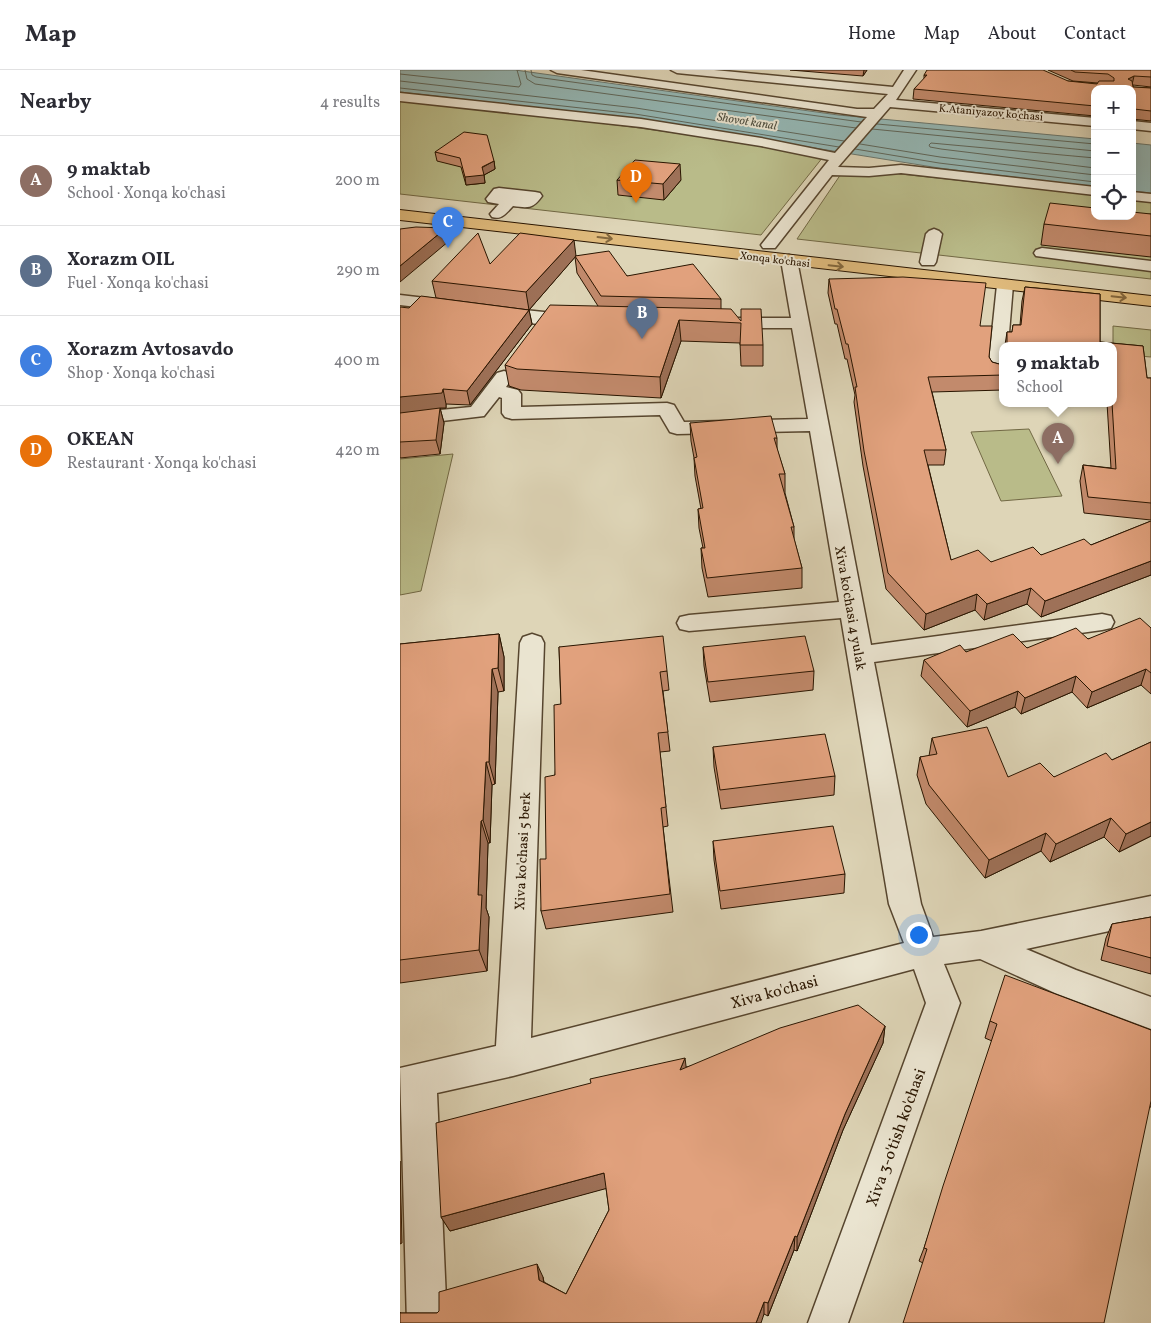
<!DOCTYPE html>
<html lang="en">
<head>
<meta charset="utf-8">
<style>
	:root { --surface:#fff; --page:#f2f2f3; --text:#2b2b33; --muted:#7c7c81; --line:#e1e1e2; --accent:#8f2418 }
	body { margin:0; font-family:Vollkorn,serif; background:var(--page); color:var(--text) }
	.controls { position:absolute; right:15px; top:15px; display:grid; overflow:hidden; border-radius:10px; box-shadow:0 5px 20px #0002 }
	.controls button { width:45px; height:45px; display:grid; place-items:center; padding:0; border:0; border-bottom:1px solid var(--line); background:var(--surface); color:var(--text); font:25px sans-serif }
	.you { position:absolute; left:518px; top:864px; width:18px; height:18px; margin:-12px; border:4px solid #fff; border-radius:50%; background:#1a73e8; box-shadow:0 0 0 8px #1a73e833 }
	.badge { display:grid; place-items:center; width:32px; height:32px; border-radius:50%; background:var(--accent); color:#fff; font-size:16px; font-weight:700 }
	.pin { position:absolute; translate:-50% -41px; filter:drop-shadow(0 1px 2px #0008) }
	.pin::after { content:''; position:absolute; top:26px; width:18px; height:15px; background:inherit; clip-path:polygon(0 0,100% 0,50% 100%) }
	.popup { position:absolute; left:599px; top:272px; width:118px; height:65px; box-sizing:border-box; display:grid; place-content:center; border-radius:10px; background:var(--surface); filter:drop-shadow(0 1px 4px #0005); font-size:16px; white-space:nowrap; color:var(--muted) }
	.popup b { font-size:19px; color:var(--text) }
	.popup::after { content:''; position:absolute; left:50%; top:100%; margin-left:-10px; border:10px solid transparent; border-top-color:var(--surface) }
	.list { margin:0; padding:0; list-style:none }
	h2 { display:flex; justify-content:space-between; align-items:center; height:65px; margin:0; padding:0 20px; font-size:21px }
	h2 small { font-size:16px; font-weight:400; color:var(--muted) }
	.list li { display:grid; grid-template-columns:32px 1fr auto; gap:15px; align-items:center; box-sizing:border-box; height:90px; padding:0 20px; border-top:1px solid var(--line) }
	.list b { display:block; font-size:19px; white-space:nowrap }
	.list p { margin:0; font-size:16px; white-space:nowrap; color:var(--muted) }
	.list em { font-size:16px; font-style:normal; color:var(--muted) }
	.icon { flex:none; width:28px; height:28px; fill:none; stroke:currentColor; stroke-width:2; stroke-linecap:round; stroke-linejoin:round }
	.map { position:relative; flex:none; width:751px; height:1253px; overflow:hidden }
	header { display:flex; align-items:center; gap:30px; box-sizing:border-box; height:70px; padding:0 25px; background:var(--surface); border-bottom:1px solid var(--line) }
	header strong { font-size:24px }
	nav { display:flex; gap:28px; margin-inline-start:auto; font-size:18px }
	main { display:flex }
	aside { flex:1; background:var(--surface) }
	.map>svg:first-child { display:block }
	.green { fill:#b9bb89; stroke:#716844 }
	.water { fill:#94b7b5; stroke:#69766d }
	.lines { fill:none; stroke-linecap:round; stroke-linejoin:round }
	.shore { stroke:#5e665a; stroke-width:1 }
	.minor-casing { stroke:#56452e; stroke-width:3 }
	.major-casing { stroke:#291500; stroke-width:2 }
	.minor { fill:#eae4d0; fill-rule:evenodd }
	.major { fill:#dfba7c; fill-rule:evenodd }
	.wall { fill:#c28a6c; stroke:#291500 }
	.shaded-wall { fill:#9e7158; stroke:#291500 }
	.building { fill:#e1a17d; stroke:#291500 }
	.oneway { stroke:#84683e }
	.labels { text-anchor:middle; stroke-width:4; stroke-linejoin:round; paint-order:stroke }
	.far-street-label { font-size:11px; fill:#291500; stroke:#eae4d0 }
	.far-water-label { font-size:12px; font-style:italic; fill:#4e4e3f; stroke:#eae4d0 }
	.street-label { font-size:14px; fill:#291500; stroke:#eae4d0 }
	.near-street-label { font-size:16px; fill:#291500; stroke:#eae4d0 }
</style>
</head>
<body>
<header>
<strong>Map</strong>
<nav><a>Home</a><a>Map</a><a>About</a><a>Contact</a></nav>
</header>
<main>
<aside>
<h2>Nearby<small>4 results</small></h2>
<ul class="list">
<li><span class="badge" style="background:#8d6e63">A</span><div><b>9 maktab</b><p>School · Xonqa ko'chasi</p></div><em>200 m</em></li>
<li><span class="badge" style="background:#5c6f8a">B</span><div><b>Xorazm OIL</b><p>Fuel · Xonqa ko'chasi</p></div><em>290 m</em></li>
<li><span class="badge" style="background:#3f7fe0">C</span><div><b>Xorazm Avtosavdo</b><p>Shop · Xonqa ko'chasi</p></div><em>400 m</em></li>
<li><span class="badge" style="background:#e8710a">D</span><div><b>OKEAN</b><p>Restaurant · Xonqa ko'chasi</p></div><em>420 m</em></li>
</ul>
</aside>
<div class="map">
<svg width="751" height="1253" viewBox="0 0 751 1253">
	<rect width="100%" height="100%" fill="#ded5b7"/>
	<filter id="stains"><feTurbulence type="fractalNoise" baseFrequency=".004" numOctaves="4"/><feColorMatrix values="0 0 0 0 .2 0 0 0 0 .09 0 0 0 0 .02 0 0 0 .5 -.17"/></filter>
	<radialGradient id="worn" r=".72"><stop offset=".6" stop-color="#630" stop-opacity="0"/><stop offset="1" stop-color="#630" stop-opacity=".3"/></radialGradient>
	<!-- green -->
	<path class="green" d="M0 30C142 45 283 61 423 87L361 165 0 124Z
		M445 98 695 125V146H732V129L751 132V209L397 169Z
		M713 256 751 260V287L713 284Z
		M629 359 662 426 601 431 571 362Z
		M53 384 21 521 0 525V389Z"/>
	<!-- water -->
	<path class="water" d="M0 0H115L438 45 695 69V117L539 98 234 49 0 22Z
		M732 73 751 75V123L732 121Z"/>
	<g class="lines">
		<!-- shore -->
		<path class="shore" d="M125 0 127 9 135 14 456 58
			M131 0 132 5 136 7 461 52
			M0 4 119 17 121 14 117 0
			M0 11 236 38 444 71
			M0 18 235 44 439 77
			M477 54 695 74
			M472 59 695 81
			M460 74 540 87 695 105
			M455 79 539 93 695 112
			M695 88 531 73 529 75 530 77 541 79 695 98"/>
		<defs>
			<path id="minor" d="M151 0H181L457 39H474L488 24 277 3 271 0H314L493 17 504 0H516L496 30 695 48V56L490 37 438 97 469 98 501 95 695 117V125L501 103 469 106 432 105 375 178H363L361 175 429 90 361 76 241 57 0 31V23L241 49 361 68 435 83 467 47 157 3Z
				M732 51 751 53V61L732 59Z
				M99 118 135 122 140 123 142 126C133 139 128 138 113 136 106 143 102 150 92 147L90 144 99 134 88 132 86 129 94 119Z
				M732 122 751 124V132L732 130Z
				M534 159 539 161 542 164 536 192 534 195H522L520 192 526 164 529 161Z
				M642 178 751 191V201L636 186 634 183 636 180Z
				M389 185 395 187 397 190 471 575 702 544 711 546 714 552 711 558 702 560 474 592 521 834 533 867 581 861 751 826V852L626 879 676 900 751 927V959L655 923 580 889 544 894 560 933 448 1253H408L526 933 514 899 113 1006 37 1023 47 1253H7L0 998 96 976 120 573 123 567 132 564 141 567 144 573 131 968 504 873 489 834 441 548 289 561 280 559 277 553 280 547 289 545 439 532 410 361 277 364 270 362 260 345 112 349 105 347 102 343V328L99 327 84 346 0 356V344L71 337 97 303 104 301 111 303 113 307 106 317 118 320 121 324V337L267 333 274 335 284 352 408 349 392 258H327L321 257 318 253 321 249 327 248H391L381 190 383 187Z
				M605 210 611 211 613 215 608 275H603V305L597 307 590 305 588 301 597 215 599 211Z
				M0 225 51 231 57 232 60 236 57 240 51 241 0 235Z
				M95 237 182 246 185 250 182 254C160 259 111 251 89 246L86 242 89 238Z"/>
			<path id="major" d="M0 140 751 226V236L0 150Z"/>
		</defs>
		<!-- minor casing -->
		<use href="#minor" class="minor-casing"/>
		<!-- major casing -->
		<use href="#major" class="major-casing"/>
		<!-- minor -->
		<use href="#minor" class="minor"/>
		<!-- major -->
		<use href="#major" class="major"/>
	</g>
	<!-- wall -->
	<path class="wall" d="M390 0H467L463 6Z
		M648 0H751V17L733 15V17L751 18V51L732 49V19H695V46L513 29 514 19 524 9V5L668 11 697 14 698 13 673 11Z
		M35 82 94 91 95 99 84 105 85 113 66 115 61 97 37 91Z
		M217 110H281L264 130 218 125Z
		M751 144V187L641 175 644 154Z
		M176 186 227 206 321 229V239L341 251 363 275V296H341L340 273 281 271 261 328 121 320 109 316 105 295 198 236 177 203 175 187 129 240 36 228 32 211 90 194Z
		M429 209 580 256 589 287 592 292 599 294 603 292V320L532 322 546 380 544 395H528L551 490 591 492 641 485 691 475 751 451V505L641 547 627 534 584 550 575 540 524 560 486 519 463 396 454 332 455 325 447 289H445L437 254H435L428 223Z
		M625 217 700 224V272L743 276 747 308H751V450L684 443 680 411 683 395 711 398 707 333H713V275H605L607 262H612L613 255H620L622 231Z
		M9 238 129 240 132 254 70 335 46 334V338H40L44 353 40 384 0 388V343Z
		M290 353 377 368V379L385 404V423L394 457V469L402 498V518L308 527 302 498 301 478H303L299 458 298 439H301L295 406 294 388 291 371Z
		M751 558V624L741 615 687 638 672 622 621 644 615 637 567 657 521 606 524 590 566 582 627 578 688 569Z
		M99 564 104 587V621L98 622 95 714 92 715 90 773H88L86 838 89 847 87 901 0 913V574Z
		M159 577 267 601 269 620 263 621 270 681 260 682 268 756 263 757 273 842 146 859 141 841 155 705 161 634Z
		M303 577 414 601 413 620 310 632 304 596Z
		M532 668 608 707H654L712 690 751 672V766L719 782 704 767 650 792 641 781 585 808 526 734 517 705 520 687 529 686Z
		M313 677 435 706 434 725 321 739 314 697Z
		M313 771 445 804 444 823 321 839 314 790Z
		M751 847V904L701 890 706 868 712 854Z
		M590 951 751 960V1037H750L523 1193 519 1191 524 1178 592 971 585 968Z
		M485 956 483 973 443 1060 397 1181 394 1180 368 1246 364 1244 0 1253V1242L1 1243H37L143 1207 144 1212 166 1224 209 1140 206 1118 50 1161 41 1147 286 997Z"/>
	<!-- shaded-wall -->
	<path class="shaded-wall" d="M464 0H467L463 6Z
		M734 6 732 15 728 9Z
		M734 39 732 49V40Z
		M94 91 95 99 84 105 85 113 66 115 65 107Z
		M280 94 281 110 264 130 263 114Z
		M46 158 49 171 0 212V196Z
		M174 170 176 186 129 240 126 222Z
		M129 240 132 254 70 335 67 321Z
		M279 250 281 271 261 328 260 307Z
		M43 319 46 334V338H40L44 353 40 384 36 370 0 343V327Z
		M751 491V505L641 547 645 531Z
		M631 518 627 534 584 550 587 534Z
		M577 524 575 540 524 560 526 544Z
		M99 564 104 587V621L98 598Z
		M92 599 98 622 95 714 89 692Z
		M746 599 741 615 687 638 692 622Z
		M676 606 672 622 621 644 625 628Z
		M618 621 615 637 567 657 570 641Z
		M86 692 92 715 90 773 83 750Z
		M711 748 704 767 650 792 656 774Z
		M81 751 88 773 86 838 89 847 87 901 79 880 78 825Z
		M751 752V766L719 782 726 764Z
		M646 763 641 781 585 808 589 790Z
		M485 956 483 973 443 1060 397 1181V1167L445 1044Z
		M285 988 287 1004 280 1000Z
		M0 1091 2 1173 0 1174Z
		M204 1103 208 1118 50 1161 41 1147Z
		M395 1166 394 1180 368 1246V1233Z
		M137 1194 143 1207 145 1222 139 1210Z
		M364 1232V1244L361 1253H356Z"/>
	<!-- building -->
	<path class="building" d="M527 0H643L668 11 697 14 699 11H714V8L708 4 675 2 671 0H751V7L734 6 728 9 732 11 733 17 751 18V41L734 39 732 40V19H695V36L514 19 527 5H524Z
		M64 62 87 65 94 91 82 97 84 105 65 107 60 88 35 82Z
		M235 90 280 94 263 114 217 110Z
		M650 133 695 138V146H732V142L751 144V166L644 154Z
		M16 157 46 158 0 196V159Z
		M78 163 90 194 120 163 174 170 126 222 32 211Z
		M209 181 227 206 293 194 321 229 201 226 175 186Z
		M503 207 586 213 580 256H592L589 287 592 292 599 294 603 292V305L528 307 546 380H524L551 490 578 480 591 492 633 477 641 485 684 469 691 475 751 451V491L645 531 631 518 587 534 577 524 526 544 488 503 464 381 455 317H457L448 274H446L437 239H435L429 209Z
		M625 217 700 224V272L743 276 747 308H751V433L688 427 683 395 716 399 712 333H713V275H607V262H612L613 255H621Z
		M21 226 129 240 67 321 43 319 42 323 0 327V237L9 238Z
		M150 235 331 239 341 251V239H361L363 275H340L341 253 279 250 260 307 117 299 105 295Z
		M40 338 36 370 0 372V343Z
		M371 346 377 368H374L385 404H379L394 457H391L402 498 307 508 301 478H305L298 439 303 438 294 388 297 387 290 353Z
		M740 548 751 558V603L746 599 692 622 676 606 625 628 618 621 570 641 524 590 560 575 566 582 613 564 627 578 676 558 688 569Z
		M99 564 98 598 92 599 89 692H86L83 750 81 751 78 825H82L79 880 0 890V574Z
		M263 566 267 601 260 602 268 662 258 663 266 737 261 738 270 824 141 841 140 789H146L145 707 155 705 154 635 161 634 159 577Z
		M405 566 414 601 308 612 303 577Z
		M587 657 608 707 640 693 654 707 706 683 712 690 751 672V752L726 764 711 748 656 774 646 763 589 790 529 715 520 687 537 684 532 668Z
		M425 664 435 706 320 720 313 677Z
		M433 756 445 804 320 821 313 771Z
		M751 847V888L707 876 712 854Z
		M605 905 751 960V1031L704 1253H503L527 1179 524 1178 543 1116 597 954 590 951Z
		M458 935 485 956 445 1044 397 1167 395 1166 368 1233 364 1232 356 1253H0V1243H37L39 1241V1222L137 1194 139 1210 166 1224 209 1140 204 1103 41 1147 36 1053 191 1013 190 1009 285 988 280 1000 380 958Z"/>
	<!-- one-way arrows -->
	<defs><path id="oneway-shaft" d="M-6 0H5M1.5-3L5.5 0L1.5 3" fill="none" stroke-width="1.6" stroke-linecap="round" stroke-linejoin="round" transform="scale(1.25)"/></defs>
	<g class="oneway">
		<use href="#oneway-shaft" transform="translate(205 168) rotate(7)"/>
		<use href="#oneway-shaft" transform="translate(436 196) rotate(6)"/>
		<use href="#oneway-shaft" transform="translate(719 227) rotate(6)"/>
	</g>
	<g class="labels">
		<!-- far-street labels -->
		<g class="far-street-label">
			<text transform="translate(591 42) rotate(5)" y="4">K.Ataniyazov ko'chasi</text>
			<text transform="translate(375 189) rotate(7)" y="4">Xonqa ko'chasi</text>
		</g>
		<!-- far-water labels -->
		<g class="far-water-label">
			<text transform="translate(347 51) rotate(9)" y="4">Shovot kanal</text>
		</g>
		<!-- street labels -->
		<g class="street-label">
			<text transform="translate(451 538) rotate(80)" y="5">Xiva ko'chasi 4 yulak</text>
			<text transform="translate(122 781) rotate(-87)" y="5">Xiva ko'chasi 5 berk</text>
		</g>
		<!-- near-street labels -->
		<g class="near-street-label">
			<text transform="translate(374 921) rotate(-15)" y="6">Xiva ko'chasi</text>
			<text transform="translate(495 1067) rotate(-70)" y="6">Xiva 3-o'tish ko'chasi</text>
		</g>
	</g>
	<rect width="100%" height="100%" filter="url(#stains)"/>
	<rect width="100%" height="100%" fill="url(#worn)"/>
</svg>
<div class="controls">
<button>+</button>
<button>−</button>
<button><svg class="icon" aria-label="locate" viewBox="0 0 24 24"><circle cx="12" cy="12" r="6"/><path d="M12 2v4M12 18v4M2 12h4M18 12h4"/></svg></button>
</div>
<div class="you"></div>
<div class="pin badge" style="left:658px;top:394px;background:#8d6e63">A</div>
<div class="popup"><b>9 maktab</b>School</div>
<div class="pin badge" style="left:242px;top:269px;background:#5c6f8a">B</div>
<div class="pin badge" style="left:48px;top:178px;background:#3f7fe0">C</div>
<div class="pin badge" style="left:236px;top:133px;background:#e8710a">D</div>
</div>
</main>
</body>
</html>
